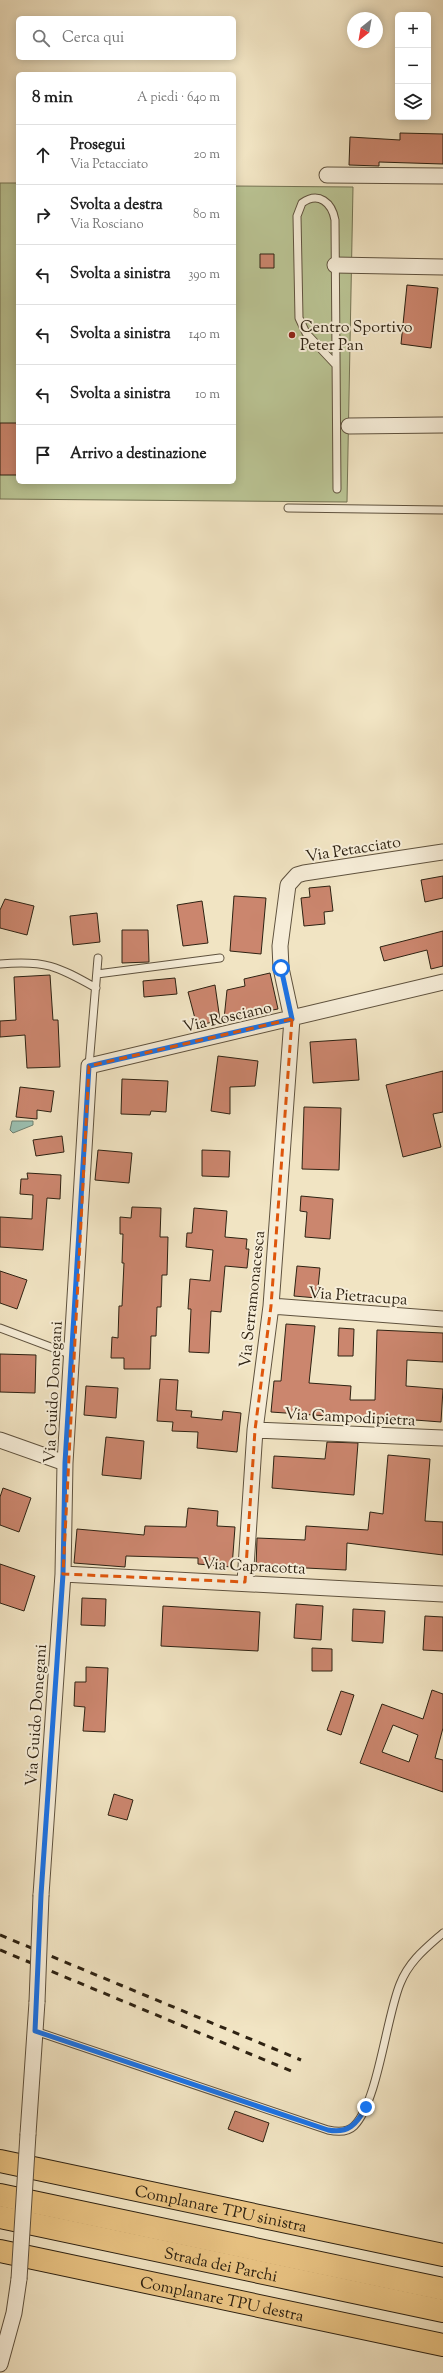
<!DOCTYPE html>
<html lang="it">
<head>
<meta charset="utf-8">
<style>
	:root { --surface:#fff; --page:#f6f6f6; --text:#222; --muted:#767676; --line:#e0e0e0 }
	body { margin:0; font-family:"Sorts Mill Goudy",serif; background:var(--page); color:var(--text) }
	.controls { position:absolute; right:12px; top:12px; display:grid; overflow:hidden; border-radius:6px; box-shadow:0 2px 10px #0003 }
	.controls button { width:36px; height:36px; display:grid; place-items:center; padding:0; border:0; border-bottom:1px solid var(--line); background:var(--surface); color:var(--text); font:20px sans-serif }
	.compass { position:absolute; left:347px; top:12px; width:36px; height:36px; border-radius:50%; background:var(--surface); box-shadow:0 2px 10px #0003; rotate:211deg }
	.stop { position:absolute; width:12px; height:12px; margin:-9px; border:3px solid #1a73e8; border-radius:50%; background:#fff }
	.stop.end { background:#1a73e8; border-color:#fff; box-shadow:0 1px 4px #0008 }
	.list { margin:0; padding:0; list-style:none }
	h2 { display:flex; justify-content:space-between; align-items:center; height:52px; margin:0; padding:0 16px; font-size:17px }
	h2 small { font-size:13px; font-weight:400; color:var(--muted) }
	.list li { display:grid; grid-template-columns:26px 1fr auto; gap:12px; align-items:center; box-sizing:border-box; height:60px; padding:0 16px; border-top:1px solid var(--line) }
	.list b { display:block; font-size:15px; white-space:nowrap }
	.list p { margin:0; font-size:13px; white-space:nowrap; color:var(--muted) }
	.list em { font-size:13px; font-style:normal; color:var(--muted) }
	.icon { flex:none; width:22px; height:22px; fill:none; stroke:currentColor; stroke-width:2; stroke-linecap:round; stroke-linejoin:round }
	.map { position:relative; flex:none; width:443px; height:2373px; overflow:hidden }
	.search { position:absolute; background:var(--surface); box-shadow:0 2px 10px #0003; left:16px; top:16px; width:220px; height:44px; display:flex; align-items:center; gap:10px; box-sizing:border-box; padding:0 14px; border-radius:6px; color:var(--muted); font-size:15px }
	.panel { position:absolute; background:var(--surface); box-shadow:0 2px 10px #0003; left:16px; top:72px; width:220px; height:412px; border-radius:6px }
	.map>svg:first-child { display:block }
	.green { fill:#bac494; stroke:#747353 }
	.water { fill:#9bbfb0; stroke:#6f8071 }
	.building { fill:#cb866e; stroke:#2e2212; fill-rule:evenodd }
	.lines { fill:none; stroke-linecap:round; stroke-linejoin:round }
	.service-casing { stroke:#5f523e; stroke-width:9 }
	.minor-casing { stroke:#5f523e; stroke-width:17 }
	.motorway-casing { stroke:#2e2212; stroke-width:24 }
	.service { stroke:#f6edd8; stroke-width:7 }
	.minor { stroke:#f6edd8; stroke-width:15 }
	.motorway { stroke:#e8c282; stroke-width:22 }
	.rail { stroke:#2e2212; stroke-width:3; stroke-dasharray:7 7; stroke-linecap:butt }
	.minor-bridge-casing { stroke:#5f523e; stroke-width:17; stroke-linecap:butt }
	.minor-bridge { stroke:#f6edd8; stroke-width:15 }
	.route { stroke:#1a73e8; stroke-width:5 }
	.marked { fill:none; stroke:#df560c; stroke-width:3; stroke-dasharray:8 5; stroke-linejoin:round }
	.poi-dot { fill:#8f2418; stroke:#f6edd8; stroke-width:1.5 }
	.labels { text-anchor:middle; stroke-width:4; stroke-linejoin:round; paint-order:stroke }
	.poi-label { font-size:16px; fill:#2e2212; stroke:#f6edd8; text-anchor:start }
	.street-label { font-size:16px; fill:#2e2212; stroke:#f6edd8 }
</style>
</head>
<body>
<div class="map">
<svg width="443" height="2373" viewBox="0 0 443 2373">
	<rect width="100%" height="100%" fill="#f1e4c3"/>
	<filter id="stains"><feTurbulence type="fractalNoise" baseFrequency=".005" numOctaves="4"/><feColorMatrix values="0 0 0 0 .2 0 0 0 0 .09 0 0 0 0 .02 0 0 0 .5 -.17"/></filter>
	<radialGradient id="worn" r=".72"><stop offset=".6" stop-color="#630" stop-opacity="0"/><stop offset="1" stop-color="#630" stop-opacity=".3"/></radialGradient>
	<!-- green -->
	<path class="green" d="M0 183H18V482H234V186L353 187 347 502 0 499Z"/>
	<!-- water -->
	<path class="water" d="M12 1121H33V1125L13 1133 10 1130Z"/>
	<!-- building -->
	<path class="building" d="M400 133 443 134V164L379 162V166L349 165 350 137 400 140Z
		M260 254H274V268H260Z
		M407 285 438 288 431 348 401 344Z
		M0 423H18V475H0Z
		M443 876V898L425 902 421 880Z
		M330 886 333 911 324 912 325 924 304 926 301 898 310 897 309 888Z
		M234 896 266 898 261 954 230 951Z
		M5 899 34 906 27 935 0 928V910Z
		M202 901 208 943 183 946 177 905Z
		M97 913 100 942 73 945 70 916Z
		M122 930H148L149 962 122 963Z
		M443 931V966L431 969 427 950 384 961 380 947Z
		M270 973 278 1009 224 1019 227 990 245 986 244 979Z
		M50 975 53 1020H58L60 1067 27 1068 25 1035 0 1037V1021L16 1020 14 977Z
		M175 978 177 994 144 997 143 981Z
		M215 985 220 1020 197 1026 188 992Z
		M356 1039 359 1080 313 1083 310 1042Z
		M218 1056 258 1061 255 1086 230 1087V1114L211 1111Z
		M443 1071V1112L433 1114 441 1147 403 1157 386 1085Z
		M122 1079 168 1081 166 1112 151 1111 150 1115 121 1114Z
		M20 1087 54 1091 51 1112 37 1110V1119L16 1117Z
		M304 1107 341 1108 339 1170 302 1169Z
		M62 1136 64 1152 36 1156 33 1140Z
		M98 1150 132 1153 129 1183 95 1180Z
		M202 1150 230 1151 229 1177 202 1176Z
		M27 1173 61 1175 60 1199 47 1198 43 1250 0 1247V1217L32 1219 33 1195 20 1194 21 1179H28Z
		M301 1196 333 1199 330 1239 305 1237 307 1212 300 1211Z
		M132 1207 161 1208 160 1237H168L167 1275H162L161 1307H157L156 1336H151L150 1369H124V1358H111L112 1337 118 1338 119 1306H122L124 1263H122L123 1234H120V1217L131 1218Z
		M194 1208 227 1211 225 1237 247 1239 246 1249H249L247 1268 225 1266 221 1312 211 1311 209 1353 189 1352 191 1309H188L190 1279 210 1281 213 1250 186 1247 187 1233H192Z
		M297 1266 320 1268 317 1298 294 1296Z
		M0 1271 27 1280 17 1309 0 1303Z
		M286 1324 315 1326 309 1383 351 1386 350 1400H375L377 1330 443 1333V1362L407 1360 406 1386 443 1389 441 1422 402 1419V1424L370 1423V1419L271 1412 274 1381H281Z
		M339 1328 354 1329 353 1356H338Z
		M0 1354 36 1355 35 1393 0 1392Z
		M160 1379 178 1380 176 1410 192 1411 191 1417 222 1420 223 1411 241 1413 237 1452 197 1448 198 1432 172 1431 173 1422 157 1421Z
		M86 1386 118 1388 116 1418 84 1415Z
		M106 1437 144 1441 141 1479 102 1475Z
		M327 1442 358 1443 354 1495 272 1488 274 1456 325 1459Z
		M388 1455 430 1459 425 1521 443 1522V1555L347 1543 346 1570 286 1567V1569L256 1568 257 1538 305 1540 306 1526 368 1530 370 1512 383 1514Z
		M3 1488 31 1498 19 1532 0 1525V1497Z
		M188 1508 218 1511 217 1526 235 1527 232 1567 198 1564V1558L126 1556 125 1567 74 1563 77 1529 144 1535 145 1526 186 1527Z
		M0 1564 35 1576 24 1611 0 1603Z
		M82 1598 106 1599 105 1626 81 1625Z
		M296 1604 323 1606 321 1640 294 1638Z
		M163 1606 260 1612 258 1651 161 1646Z
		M353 1609 385 1611 383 1643 352 1641Z
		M425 1616 443 1617V1651L423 1650Z
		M312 1648 332 1649V1671H312Z
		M86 1667 108 1668 105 1732 83 1731 85 1707 74 1706 75 1682H86Z
		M432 1690 443 1694V1728L435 1758 443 1760V1792L360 1763 382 1704 423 1719ZM393 1725 418 1735 409 1762 382 1752Z
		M341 1691 354 1695 341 1735 327 1730Z
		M114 1794 133 1800 127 1820 108 1815Z
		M235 2111 269 2123 263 2142 228 2129Z"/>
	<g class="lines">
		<defs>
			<path id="service" d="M335 364 306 333 299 318 297 216 302 203C319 191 332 203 335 220L337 489
				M288 508 443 510
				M0 964C45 960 57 966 96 988
				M97 974 220 958
				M89 1066 98 958
				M0 1328 72 1355
				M35 2031 328 2130C337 2132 347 2133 354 2126 378 2102 386 2018 400 1984 409 1961 426 1948 443 1933"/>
			<path id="minor" d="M327 175 443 176
				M335 265 443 267
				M349 426 443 425
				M271 1306 443 1319
				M255 1430 443 1438
				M0 1440 65 1463
				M63 1574 443 1594
				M245 1582 255 1430 271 1306 292 1019 281 968 280 946 288 885 297 875 304 873 443 852
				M41 1895 63 1574 65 1463 89 1066 443 982
				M28 2134 37 2002
				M0 2364 14 2313 19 2279"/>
			<g id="motorway">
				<path id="s1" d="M0 2161 443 2255"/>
				<path d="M0 2195 443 2289"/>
				<path id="s2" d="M0 2217 443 2311"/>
				<path id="s3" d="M0 2251 443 2345"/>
			</g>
		</defs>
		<!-- service casing -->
		<use href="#service" class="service-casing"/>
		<!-- minor casing -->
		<use href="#minor" class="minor-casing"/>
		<!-- motorway casing -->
		<use href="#motorway" class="motorway-casing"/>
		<!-- service -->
		<use href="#service" class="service"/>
		<!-- minor -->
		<use href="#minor" class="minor"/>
		<!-- motorway -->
		<use href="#motorway" class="motorway"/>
		<!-- rail -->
		<path class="rail" d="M0 1935 301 2060
			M0 1950 296 2073"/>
		<defs>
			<path id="minor-bridge" d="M37 2002 41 1895
				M19 2279 28 2134"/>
		</defs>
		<!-- minor-bridge casing -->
		<use href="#minor-bridge" class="minor-bridge-casing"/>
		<!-- minor-bridge -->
		<use href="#minor-bridge" class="minor-bridge"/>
	</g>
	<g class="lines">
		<!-- route -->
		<path class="route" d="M281 968 292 1019 89 1066 65 1463 63 1574 41 1895 35 2031 328 2130C348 2134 357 2124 366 2107"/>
	</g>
	<!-- marked area -->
	<path class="marked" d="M292 1019 271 1306 255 1430 245 1582 63 1574 89 1066Z"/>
	<!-- markers -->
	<circle class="poi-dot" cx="292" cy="335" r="4"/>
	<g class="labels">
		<!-- poi labels -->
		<g class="poi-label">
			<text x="300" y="332">Centro Sportivo<tspan x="300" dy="18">Peter Pan</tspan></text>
		</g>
		<!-- street labels -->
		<g class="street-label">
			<text transform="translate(353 848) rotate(-9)" y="6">Via Petacciato</text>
			<text transform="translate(227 1016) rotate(-13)" y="6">Via Rosciano</text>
			<text transform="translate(358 1295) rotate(4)" y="6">Via Pietracupa</text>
			<text transform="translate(251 1299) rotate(-84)" y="6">Via Serramonacesca</text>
			<text transform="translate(52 1392) rotate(-87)" y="6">Via Guido Donegani</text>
			<text transform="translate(350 1416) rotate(3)" y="6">Via Campodipietra</text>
			<text transform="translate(254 1565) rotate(3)" y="6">Via Capracotta</text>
			<text transform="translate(35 1715) rotate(-86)" y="6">Via Guido Donegani</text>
			<text dy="6" stroke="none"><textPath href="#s1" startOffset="226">Complanare TPU sinistra</textPath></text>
			<text dy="6" stroke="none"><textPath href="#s2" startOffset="226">Strada dei Parchi</textPath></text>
			<text dy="6" stroke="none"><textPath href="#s3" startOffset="227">Complanare TPU destra</textPath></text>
		</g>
	</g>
	<rect width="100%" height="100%" filter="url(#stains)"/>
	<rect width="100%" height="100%" fill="url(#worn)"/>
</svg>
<div class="controls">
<button>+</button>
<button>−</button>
<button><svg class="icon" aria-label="layers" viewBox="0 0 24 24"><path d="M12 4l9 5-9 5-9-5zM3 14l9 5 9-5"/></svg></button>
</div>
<svg class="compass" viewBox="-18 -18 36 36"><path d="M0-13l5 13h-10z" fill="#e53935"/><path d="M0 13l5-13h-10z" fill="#767676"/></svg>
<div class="stop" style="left:281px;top:968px"></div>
<div class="stop end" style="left:366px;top:2107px"></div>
<div class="search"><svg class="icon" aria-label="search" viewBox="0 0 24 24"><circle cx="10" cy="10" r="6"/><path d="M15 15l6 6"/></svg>Cerca qui</div>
<section class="panel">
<h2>8 min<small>A piedi · 640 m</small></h2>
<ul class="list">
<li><svg class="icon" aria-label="ahead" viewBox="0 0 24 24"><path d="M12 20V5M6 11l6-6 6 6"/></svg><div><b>Prosegui</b><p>Via Petacciato</p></div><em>20 m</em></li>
<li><svg class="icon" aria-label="right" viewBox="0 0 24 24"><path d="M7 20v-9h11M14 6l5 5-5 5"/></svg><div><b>Svolta a destra</b><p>Via Rosciano</p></div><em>80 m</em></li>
<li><svg class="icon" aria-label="left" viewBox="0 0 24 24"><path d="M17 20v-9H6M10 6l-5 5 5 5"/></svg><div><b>Svolta a sinistra</b></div><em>390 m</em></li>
<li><svg class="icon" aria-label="left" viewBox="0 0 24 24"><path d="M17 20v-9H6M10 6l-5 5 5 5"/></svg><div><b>Svolta a sinistra</b></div><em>140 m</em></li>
<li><svg class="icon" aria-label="left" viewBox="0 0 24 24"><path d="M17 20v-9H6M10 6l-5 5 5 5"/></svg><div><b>Svolta a sinistra</b></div><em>10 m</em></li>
<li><svg class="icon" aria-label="arrive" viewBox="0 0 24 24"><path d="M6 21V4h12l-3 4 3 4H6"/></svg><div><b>Arrivo a destinazione</b></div></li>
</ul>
</section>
</div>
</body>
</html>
